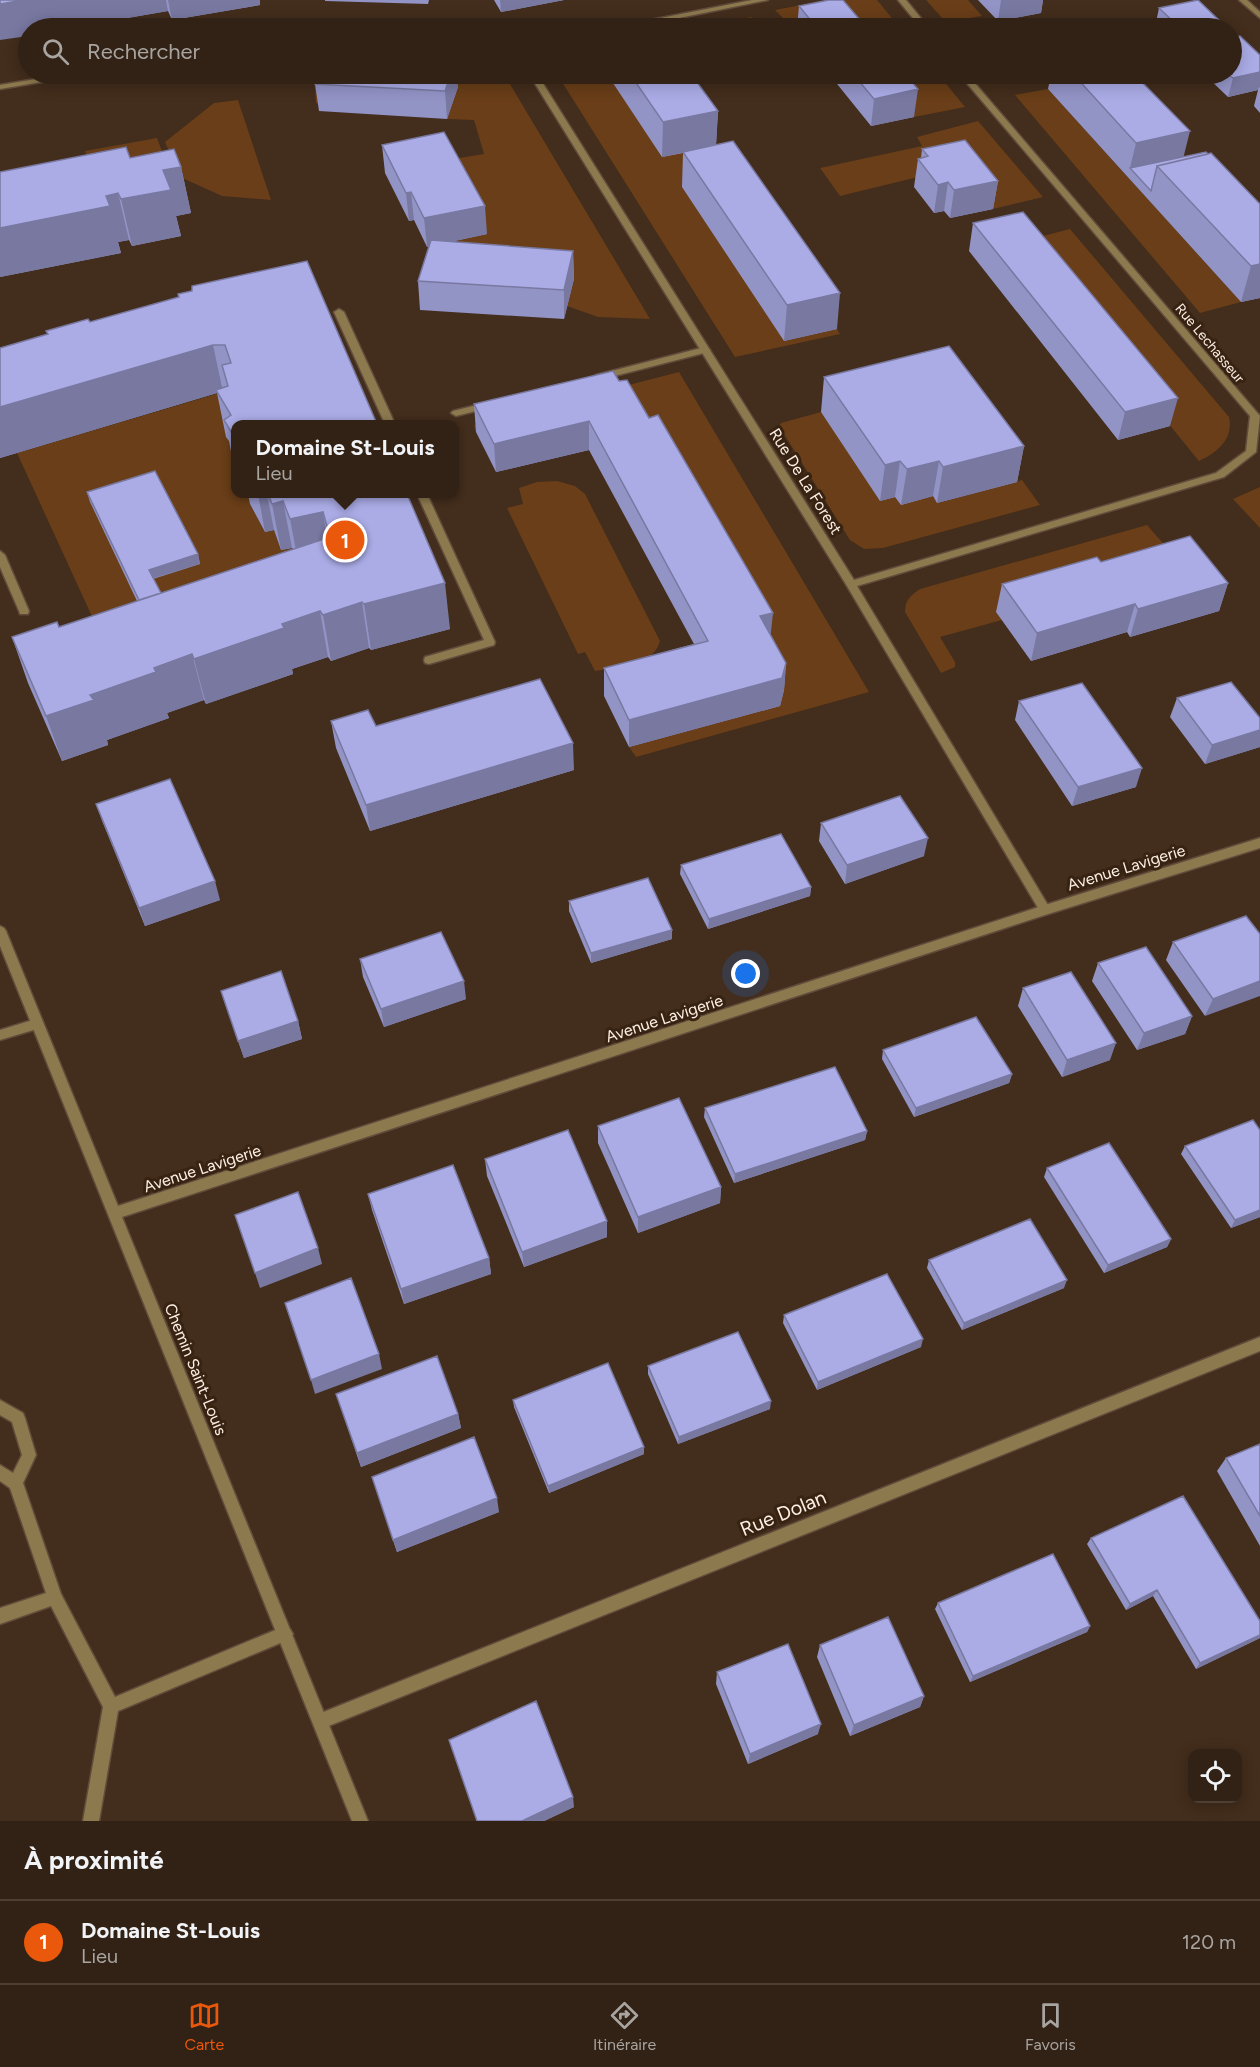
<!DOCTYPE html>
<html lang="fr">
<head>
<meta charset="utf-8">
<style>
	:root { --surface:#322215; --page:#3d2f22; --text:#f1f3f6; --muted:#a8a4a0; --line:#4d3f34; --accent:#ea580c }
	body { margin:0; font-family:Figtree,sans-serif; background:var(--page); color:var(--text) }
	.controls { position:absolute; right:18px; bottom:18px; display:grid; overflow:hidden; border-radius:12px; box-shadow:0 3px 15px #0003 }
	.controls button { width:54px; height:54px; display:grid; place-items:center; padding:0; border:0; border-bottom:2px solid var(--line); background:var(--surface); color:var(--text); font:30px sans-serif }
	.you { position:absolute; left:746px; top:974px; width:21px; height:21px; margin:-15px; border:4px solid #fff; border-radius:50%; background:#1a73e8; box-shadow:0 0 0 9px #1a73e833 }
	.badge { display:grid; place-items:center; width:39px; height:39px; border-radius:50%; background:var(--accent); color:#fff; font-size:20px; font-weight:700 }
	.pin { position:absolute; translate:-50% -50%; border:3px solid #fff; box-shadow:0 2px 6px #0006 }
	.popup { position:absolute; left:231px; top:420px; width:228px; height:78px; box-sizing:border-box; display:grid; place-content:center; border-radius:12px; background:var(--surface); filter:drop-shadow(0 2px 4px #0005); font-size:20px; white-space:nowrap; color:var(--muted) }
	.popup b { font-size:22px; color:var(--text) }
	.popup::after { content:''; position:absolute; left:50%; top:100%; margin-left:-12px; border:12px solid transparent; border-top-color:var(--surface) }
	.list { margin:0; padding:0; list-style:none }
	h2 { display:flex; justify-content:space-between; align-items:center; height:78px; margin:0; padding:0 24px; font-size:26px }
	h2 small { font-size:20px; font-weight:400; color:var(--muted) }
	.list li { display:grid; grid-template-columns:39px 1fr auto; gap:18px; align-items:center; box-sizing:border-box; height:84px; padding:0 24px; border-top:2px solid var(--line) }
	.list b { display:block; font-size:22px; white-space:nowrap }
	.list p { margin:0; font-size:20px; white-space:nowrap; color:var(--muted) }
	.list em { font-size:20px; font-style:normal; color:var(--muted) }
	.icon { flex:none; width:33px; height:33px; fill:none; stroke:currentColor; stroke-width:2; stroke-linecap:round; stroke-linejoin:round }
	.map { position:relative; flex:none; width:1260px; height:1821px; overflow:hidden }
	.search { position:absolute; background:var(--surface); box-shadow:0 3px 15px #0003; left:18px; right:18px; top:18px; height:66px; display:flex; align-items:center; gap:15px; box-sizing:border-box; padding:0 21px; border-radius:33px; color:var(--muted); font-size:22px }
	.sheet { height:162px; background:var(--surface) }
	nav { display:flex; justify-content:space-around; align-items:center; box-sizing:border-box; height:84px; border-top:2px solid var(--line); background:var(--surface); font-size:16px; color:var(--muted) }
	nav a { display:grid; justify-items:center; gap:3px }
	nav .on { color:var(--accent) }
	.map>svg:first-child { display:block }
	.green { fill:#693e18 }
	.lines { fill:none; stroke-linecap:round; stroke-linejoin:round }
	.service-casing { stroke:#614c3c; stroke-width:3 }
	.minor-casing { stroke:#614c3c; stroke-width:3 }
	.tertiary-casing { stroke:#614c3c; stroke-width:3 }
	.service { fill:#8d794e; fill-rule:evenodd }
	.minor { fill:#8d794e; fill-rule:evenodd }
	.tertiary { fill:#8d794e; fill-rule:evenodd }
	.wall { fill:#9394c6 }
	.shaded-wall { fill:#7878a1 }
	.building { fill:#abace6; stroke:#7878a1; stroke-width:1.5 }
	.labels { text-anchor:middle; stroke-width:6; stroke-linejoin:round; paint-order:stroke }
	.far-street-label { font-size:14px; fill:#fdefe4; stroke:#382312 }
	.street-label { font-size:16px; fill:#fdefe4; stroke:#382312 }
	.near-street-label { font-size:20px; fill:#fdefe4; stroke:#382312 }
</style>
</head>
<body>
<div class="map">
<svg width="1260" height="1821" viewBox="0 0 1260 1821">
	<rect width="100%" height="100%" fill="#432d1c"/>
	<!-- green -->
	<path class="green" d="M828 0H877L900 28H793L775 10Z
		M926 0H968L982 16 958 20 965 28H951Z
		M752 17 761 28H708L706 25Z
		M314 74H504L650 319 598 317 567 306 574 280 463 271 458 240 486 234 447 160 484 154 474 120 447 119 458 87 321 105 316 103Z
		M557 74H607L712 147 784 341 837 329 840 334 735 357Z
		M879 74H938L965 107 914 117Z
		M1048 89 1241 302 1200 313 1015 95Z
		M238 100 271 200 222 196 180 177 165 142 214 103Z
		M978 121 1043 197 993 209 918 177 840 196 820 168 922 146 917 137Z
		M157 138 163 154 90 168 85 151Z
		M1070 229 1229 417C1234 439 1217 453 1199 461L1020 242Z
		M679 372 869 692 636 757 629 747 779 706 658 444 476 432 474 425Z
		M223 392 232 412 236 494H249L250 504 265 532 274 530 281 550 292 548 299 566 180 637 151 579 200 564 90 502 159 644 112 660 17 453Z
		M821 412 895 497 933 496 938 503 1022 480 1040 505 883 548 864 549 850 540 779 426 781 423Z
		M557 481 575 486 585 494 660 641C653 667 618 667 595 671L585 652 578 654 507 508 523 504 519 488 537 482Z
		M1260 487V528L1233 499Z
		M1147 525 1181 564 997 612 1002 620 940 637 955 662V667L941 673 905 612C905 600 910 596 920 589Z"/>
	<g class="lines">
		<defs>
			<path id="service" d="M339 309 344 312 395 424H385L334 312Z
				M705 347 710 350 708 352 599 380 594 377 596 375Z
				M489 402 494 405 492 407 456 416 451 413 453 411Z
				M417 494H427L495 642 494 645 429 664 425 663 424 660 425 657 484 640Z
				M0 551 5 555 29 611 28 614H20L19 611 0 567Z
				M0 1400 23 1413 25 1418 36 1455 23 1483 61 1594 115 1697 285 1626 290 1629 293 1634 290 1639 118 1711 99 1821H83L103 1707 51 1606 0 1624V1608L46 1593 10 1488 0 1481V1465L13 1473 22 1455 12 1422 0 1415Z"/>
			<path id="minor" d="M752 0H768L630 28H616L620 26Z
				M898 0H906L929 28H921Z
				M1239 0H1247L1260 12V18Z
				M66 74H81L77 76 0 89V85Z
				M529 74H537L854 580 1216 473 1246 451 1250 416 959 74H967L1260 416 1256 452 1224 477 857 586 1049 907 1051 910 1049 913H1041L847 586Z
				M36 1019 40 1020 42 1024 40 1028 0 1040V1030Z
				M1260 1337V1351L321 1729 315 1727 313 1721 315 1715 321 1713Z"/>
			<path id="tertiary" d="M1260 838V848L1045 915 122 1217 368 1821H352L0 946V926L4 928 6 931 118 1206 1045 905Z"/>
		</defs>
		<!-- service casing -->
		<use href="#service" class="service-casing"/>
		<!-- minor casing -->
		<use href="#minor" class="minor-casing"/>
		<!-- tertiary casing -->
		<use href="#tertiary" class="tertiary-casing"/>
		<!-- service -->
		<use href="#service" class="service"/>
		<!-- minor -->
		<use href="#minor" class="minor"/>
		<!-- tertiary -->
		<use href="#tertiary" class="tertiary"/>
	</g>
	<!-- wall -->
	<path class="wall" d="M0 0H260V5L172 20 168 11 69 28H28Z
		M325 0H429L428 4 325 1Z
		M494 0H564L501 12Z
		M978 0H1043L1041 13 998 21Z
		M799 6 867 28H797Z
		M1159 8 1222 23 1221 28H1156L1155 27Z
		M1260 55V113L1254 106 1258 90 1228 97 1204 74H1232Z
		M607 74H691L718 111 716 145 837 329 784 341 682 187 683 153 662 157Z
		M829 74H905L914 117 871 126Z
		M1051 74H1134L1183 157 1260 204V298L1241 302 1048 89Z
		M315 84 458 87 447 119 319 111Z
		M382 145 487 234 450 242 573 251 574 279 564 319 420 310 418 281 429 246 427 247 414 220 409 221 385 173Z
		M922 149 998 181 993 209 950 218 944 211 934 213 914 187 918 159 921 158Z
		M130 158 181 167 191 213 176 216 181 236 132 246 129 240 118 242 121 253 0 277Z
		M973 223 1170 426 1118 440 969 251Z
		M307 261 236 424V470L234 467 229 441 226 437 217 393 0 458V348L47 334 46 331 90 322 179 297 178 294Z
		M613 371 786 663 784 690 780 706 629 747 604 696V668L694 644 589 450 496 472 476 432 474 404Z
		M824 377 1024 446 1017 482 937 503 933 496 901 505 895 497 880 501 821 412Z
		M87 492 198 554 200 564 153 579 161 593 293 549 292 548 281 550 274 530 265 532 250 504 248 494H407L450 629 371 650 369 648 331 661 328 657 292 669 293 674 206 704 204 700 167 713 169 718 107 740 108 745 62 761 28 683 12 637 59 627 137 601 90 502Z
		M1101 562 1228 583 1219 611 1130 637 1127 632 1031 661 996 612 1002 584Z
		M1177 698 1260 718V747L1205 764 1170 717Z
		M1019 701 1136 787 1072 806 1015 720Z
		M331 721 376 726 574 770 370 831 336 748Z
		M96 804 220 900 145 926 103 823Z
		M821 823 924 856 845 884 819 841Z
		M681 865 811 887 810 896 708 929 680 874Z
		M569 901 672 939 591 963 569 911Z
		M1260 934 1205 1016 1166 960 1173 942Z
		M360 959 466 999 384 1027 363 977Z
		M1098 963 1192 1016 1185 1034 1137 1050 1092 981Z
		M1023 988 1110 1060 1062 1077 1018 1006Z
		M221 991 298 1021 302 1039 244 1058Z
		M883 1050 1012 1074 1009 1083 914 1117 882 1059Z
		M705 1108 867 1131 865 1140 734 1183 704 1117Z
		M598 1126 721 1187 720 1203 638 1233 598 1143Z
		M1185 1146 1260 1217 1231 1228 1181 1154Z
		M485 1159 607 1221V1237L524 1267 487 1176Z
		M1047 1168 1171 1239 1167 1247 1104 1273 1044 1177Z
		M368 1194 489 1258 491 1274 404 1304 372 1210Z
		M929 1260 1064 1288 962 1330 927 1268Z
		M784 1315 921 1347 817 1390 783 1323Z
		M648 1366 770 1409 678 1444 648 1374Z
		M336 1394 458 1414 461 1428 361 1467Z
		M513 1400 644 1454 549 1493 514 1407Z
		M1260 1444V1546L1217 1471 1226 1458Z
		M372 1477 499 1512 397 1552Z
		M1091 1538 1260 1621V1638L1196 1669 1153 1596 1126 1610 1087 1544Z
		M938 1603 1090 1626 1087 1632 970 1682 935 1609Z
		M820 1645 924 1696 920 1707 850 1736 817 1657Z
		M717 1672 818 1734 748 1764 716 1684Z
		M449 1740 574 1807 544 1821H477Z"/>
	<!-- shaded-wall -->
	<path class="shaded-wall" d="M24 0H166L168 11 69 28H28V36L0 40V4Z
		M168 0H260V5L172 20Z
		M500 0H564L501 12Z
		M1001 0H1043L1041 13 998 21Z
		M1222 23 1221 28H1195Z
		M1260 72V88L1259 87 1258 90 1228 97 1233 78Z
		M451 74H457L458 87 447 119 445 91Z
		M918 89 914 117 871 126 874 99Z
		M718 111 716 146 662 157 663 122Z
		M1190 131 1181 167 1157 166 1130 168 1136 143Z
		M181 167 191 213 176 216 181 236 132 246 121 199 163 170Z
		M998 181 993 209 950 218 954 190Z
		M948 182 944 211 934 213 938 185Z
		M411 192 414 220 409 221 406 193Z
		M118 193 129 240 118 242 121 253 0 277V228L106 196Z
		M485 206 487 234 427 247 424 218Z
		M573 251 574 279 564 319V290Z
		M1260 264V298L1241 302 1251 266Z
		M840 293 837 329 784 341 787 305Z
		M213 345 223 392 216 390 217 393 0 458V407Z
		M1178 398 1170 426 1118 440 1125 412Z
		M589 421V450L496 472 494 444Z
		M1024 446 1017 482 937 503 943 467Z
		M900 461 895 497 880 501 885 465Z
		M939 461 933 496 901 505 907 469Z
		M258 494H267L274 530 265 532Z
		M283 501 292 548 281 550 272 504Z
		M323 512 330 558 299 566 290 519Z
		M198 554 200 564 151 579 149 570Z
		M445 583 450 629 371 650 364 604Z
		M1228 583 1219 611 1130 637 1138 609Z
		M362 602 369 648 331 661 323 615Z
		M1135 604 1127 632 1031 661 1037 633Z
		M320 611 328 657 292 669 293 674 206 704 194 659 282 624Z
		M773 613 770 641 760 616Z
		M192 654 204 700 167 713 169 718 107 740 108 745 62 761 46 716 90 695 154 668Z
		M786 663 784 690 780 706 629 747V720Z
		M1260 730V747L1205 764 1212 745Z
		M573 743 574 770 370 831 366 805Z
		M1142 768 1136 787 1072 806 1078 787Z
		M928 838 924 856 845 884 847 865Z
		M215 881 220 900 145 926 139 908Z
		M811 887 810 896 708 929 709 919Z
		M672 930V939L591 963V953Z
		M464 981 466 999 384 1027 381 1009Z
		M1260 981V996L1205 1016 1213 999Z
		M1192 1016 1185 1034 1137 1050 1144 1033Z
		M298 1021 302 1039 244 1058 238 1041Z
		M1116 1043 1110 1060 1062 1077 1067 1060Z
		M1012 1074 1009 1083 914 1117 916 1108Z
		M867 1131 865 1140 734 1183 735 1174Z
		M721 1187 720 1203 638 1233V1217Z
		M1260 1210V1217L1231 1228 1235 1220Z
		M607 1221V1237L524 1267 522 1252Z
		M1171 1239 1167 1247 1104 1273 1108 1265Z
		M318 1248 322 1264 260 1288 255 1273Z
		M489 1258 491 1274 404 1304 401 1289Z
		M1067 1280 1064 1288 962 1330 964 1323Z
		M923 1339 921 1347 817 1390 818 1382Z
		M379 1354 382 1369 315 1394 311 1380Z
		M771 1401 770 1409 678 1444 679 1437Z
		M458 1414 461 1428 361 1467 357 1453Z
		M644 1447V1454L549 1493 548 1486Z
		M497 1498 499 1512 397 1552 393 1540Z
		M1157 1590 1153 1596 1126 1610 1130 1604Z
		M1090 1626 1087 1632 970 1682 973 1676Z
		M1260 1635V1638L1196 1669 1200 1663Z
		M924 1696 920 1707 850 1736 854 1725Z
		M821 1724 818 1734 748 1764 750 1754Z
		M573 1797 574 1807 544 1821H522Z"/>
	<!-- building -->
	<path class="building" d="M0 0H24L0 4Z
		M829 0H843L867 28H817L799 6Z
		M1198 0 1222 23 1195 28H1180L1159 8Z
		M657 25 659 28H637Z
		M1240 36 1260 55V72L1233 78 1228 74H1232V38Z
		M319 74H451L445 91 315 84Z
		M630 74H691L718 111 663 122Z
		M853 74H905L918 89 874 99Z
		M1073 74H1134L1190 131 1136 143Z
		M444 132 485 206 424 218 411 192 406 193 382 145Z
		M965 140 998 181 954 190 948 182 938 185 918 159 928 156 922 149Z
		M733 141 840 293 787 305 683 152Z
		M126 147 130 158 174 149 181 167 163 170 171 190 121 199 118 193 106 196 110 206 0 228V172Z
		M1206 152 1208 154 1157 166 1151 191 1130 168Z
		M1211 153 1260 204V264L1251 266 1157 166Z
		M1023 212 1178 398 1125 412 973 223Z
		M431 240 573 251 564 290 418 281Z
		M307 261 377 424H236V440L224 420 231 415 216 390 228 386 222 365 231 363 225 345H213L0 407V348L48 334 46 331 88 319 90 322 179 297 178 294 192 291V286Z
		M949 346 1024 446 943 467 939 461 907 469 900 461 885 465 824 377Z
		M613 371 619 381 627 380 649 418 658 415 773 613 760 616 786 663 782 678 629 720 604 668 708 641 589 421 494 444 474 404Z
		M155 471 198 554 149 570 161 593 139 600 87 492Z
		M268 494H407L445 583 364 604 362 602 323 615 320 611 282 624 284 628 194 659 192 654 154 668 156 672 90 695 94 700 46 716 12 637 57 622 59 627 330 537 323 512 290 519 283 501 272 504Z
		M1190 536 1228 583 1138 609 1135 604 1037 633 1002 584 1097 557 1101 562Z
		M540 679 573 743 366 805 331 721 368 710 376 726Z
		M1231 682 1260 718V730L1212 745 1177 698Z
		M1082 683 1142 768 1078 787 1019 701Z
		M170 779 215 881 139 908 96 804Z
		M900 796 928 838 847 865 821 823Z
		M781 834 811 887 709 919 681 865Z
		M648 878 672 930 591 953 569 901Z
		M1246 916 1260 934V981L1213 999 1173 942Z
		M441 932 464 981 381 1009 360 959Z
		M1146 947 1192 1016 1144 1033 1098 963Z
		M281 971 298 1021 238 1041 221 991Z
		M1071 972 1116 1043 1067 1060 1023 988Z
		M976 1017 1012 1074 916 1108 883 1050Z
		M835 1067 867 1131 735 1174 705 1108Z
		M679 1098 721 1187 638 1217 598 1126Z
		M1253 1120 1260 1130V1210L1235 1220 1185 1146Z
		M568 1130 607 1221 522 1252 485 1159Z
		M1109 1143 1171 1239 1108 1265 1047 1168Z
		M453 1165 489 1258 401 1289 368 1194Z
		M298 1192 318 1248 255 1273 235 1215Z
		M1030 1219 1067 1280 964 1323 929 1260Z
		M887 1274 923 1339 818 1382 784 1315Z
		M351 1278 379 1354 311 1380 285 1303Z
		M738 1332 771 1401 679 1437 648 1366Z
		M437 1356 458 1414 357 1453 336 1394Z
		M608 1363 644 1447 548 1486 513 1400Z
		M474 1437 497 1498 393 1540 372 1477Z
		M1260 1444V1516L1226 1458Z
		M1183 1496 1260 1621V1635L1200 1663 1157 1590 1130 1604 1091 1538Z
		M1053 1554 1090 1626 973 1676 938 1603Z
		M888 1617 924 1696 854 1725 820 1645Z
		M788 1644 821 1724 750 1754 717 1672Z
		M536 1701 573 1797 522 1821H477L449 1740Z"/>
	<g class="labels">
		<!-- far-street labels -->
		<g class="far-street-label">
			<text transform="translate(1210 343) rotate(50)" y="5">Rue Lechasseur</text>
		</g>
		<!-- street labels -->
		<g class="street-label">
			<text transform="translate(806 481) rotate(58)" y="6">Rue De La Forest</text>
			<text transform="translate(1126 867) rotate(-17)" y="6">Avenue Lavigerie</text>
			<text transform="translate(664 1018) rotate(-18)" y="6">Avenue Lavigerie</text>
			<text transform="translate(202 1168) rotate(-18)" y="6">Avenue Lavigerie</text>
			<text transform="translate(196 1369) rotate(68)" y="6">Chemin Saint-Louis</text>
		</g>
		<!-- near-street labels -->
		<g class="near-street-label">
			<text transform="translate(783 1513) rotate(-22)" y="7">Rue Dolan</text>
		</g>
	</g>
</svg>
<div class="controls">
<button><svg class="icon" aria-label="locate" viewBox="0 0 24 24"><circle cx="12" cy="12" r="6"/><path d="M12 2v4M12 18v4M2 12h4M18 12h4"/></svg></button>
</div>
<div class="you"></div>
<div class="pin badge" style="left:345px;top:540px">1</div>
<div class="popup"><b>Domaine St-Louis</b>Lieu</div>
<div class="search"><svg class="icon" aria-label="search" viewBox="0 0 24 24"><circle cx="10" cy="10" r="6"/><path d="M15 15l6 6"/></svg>Rechercher</div>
</div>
<section class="sheet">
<h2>À proximité<small></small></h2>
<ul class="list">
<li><span class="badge">1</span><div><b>Domaine St-Louis</b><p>Lieu</p></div><em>120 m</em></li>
</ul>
</section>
<nav>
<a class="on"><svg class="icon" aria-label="map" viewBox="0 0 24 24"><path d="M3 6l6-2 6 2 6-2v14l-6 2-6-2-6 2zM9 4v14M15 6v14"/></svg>Carte</a>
<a><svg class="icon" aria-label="directions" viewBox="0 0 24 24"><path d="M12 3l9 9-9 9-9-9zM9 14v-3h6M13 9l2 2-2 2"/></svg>Itinéraire</a>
<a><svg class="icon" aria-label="saved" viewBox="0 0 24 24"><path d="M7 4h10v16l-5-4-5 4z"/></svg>Favoris</a>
</nav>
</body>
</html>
